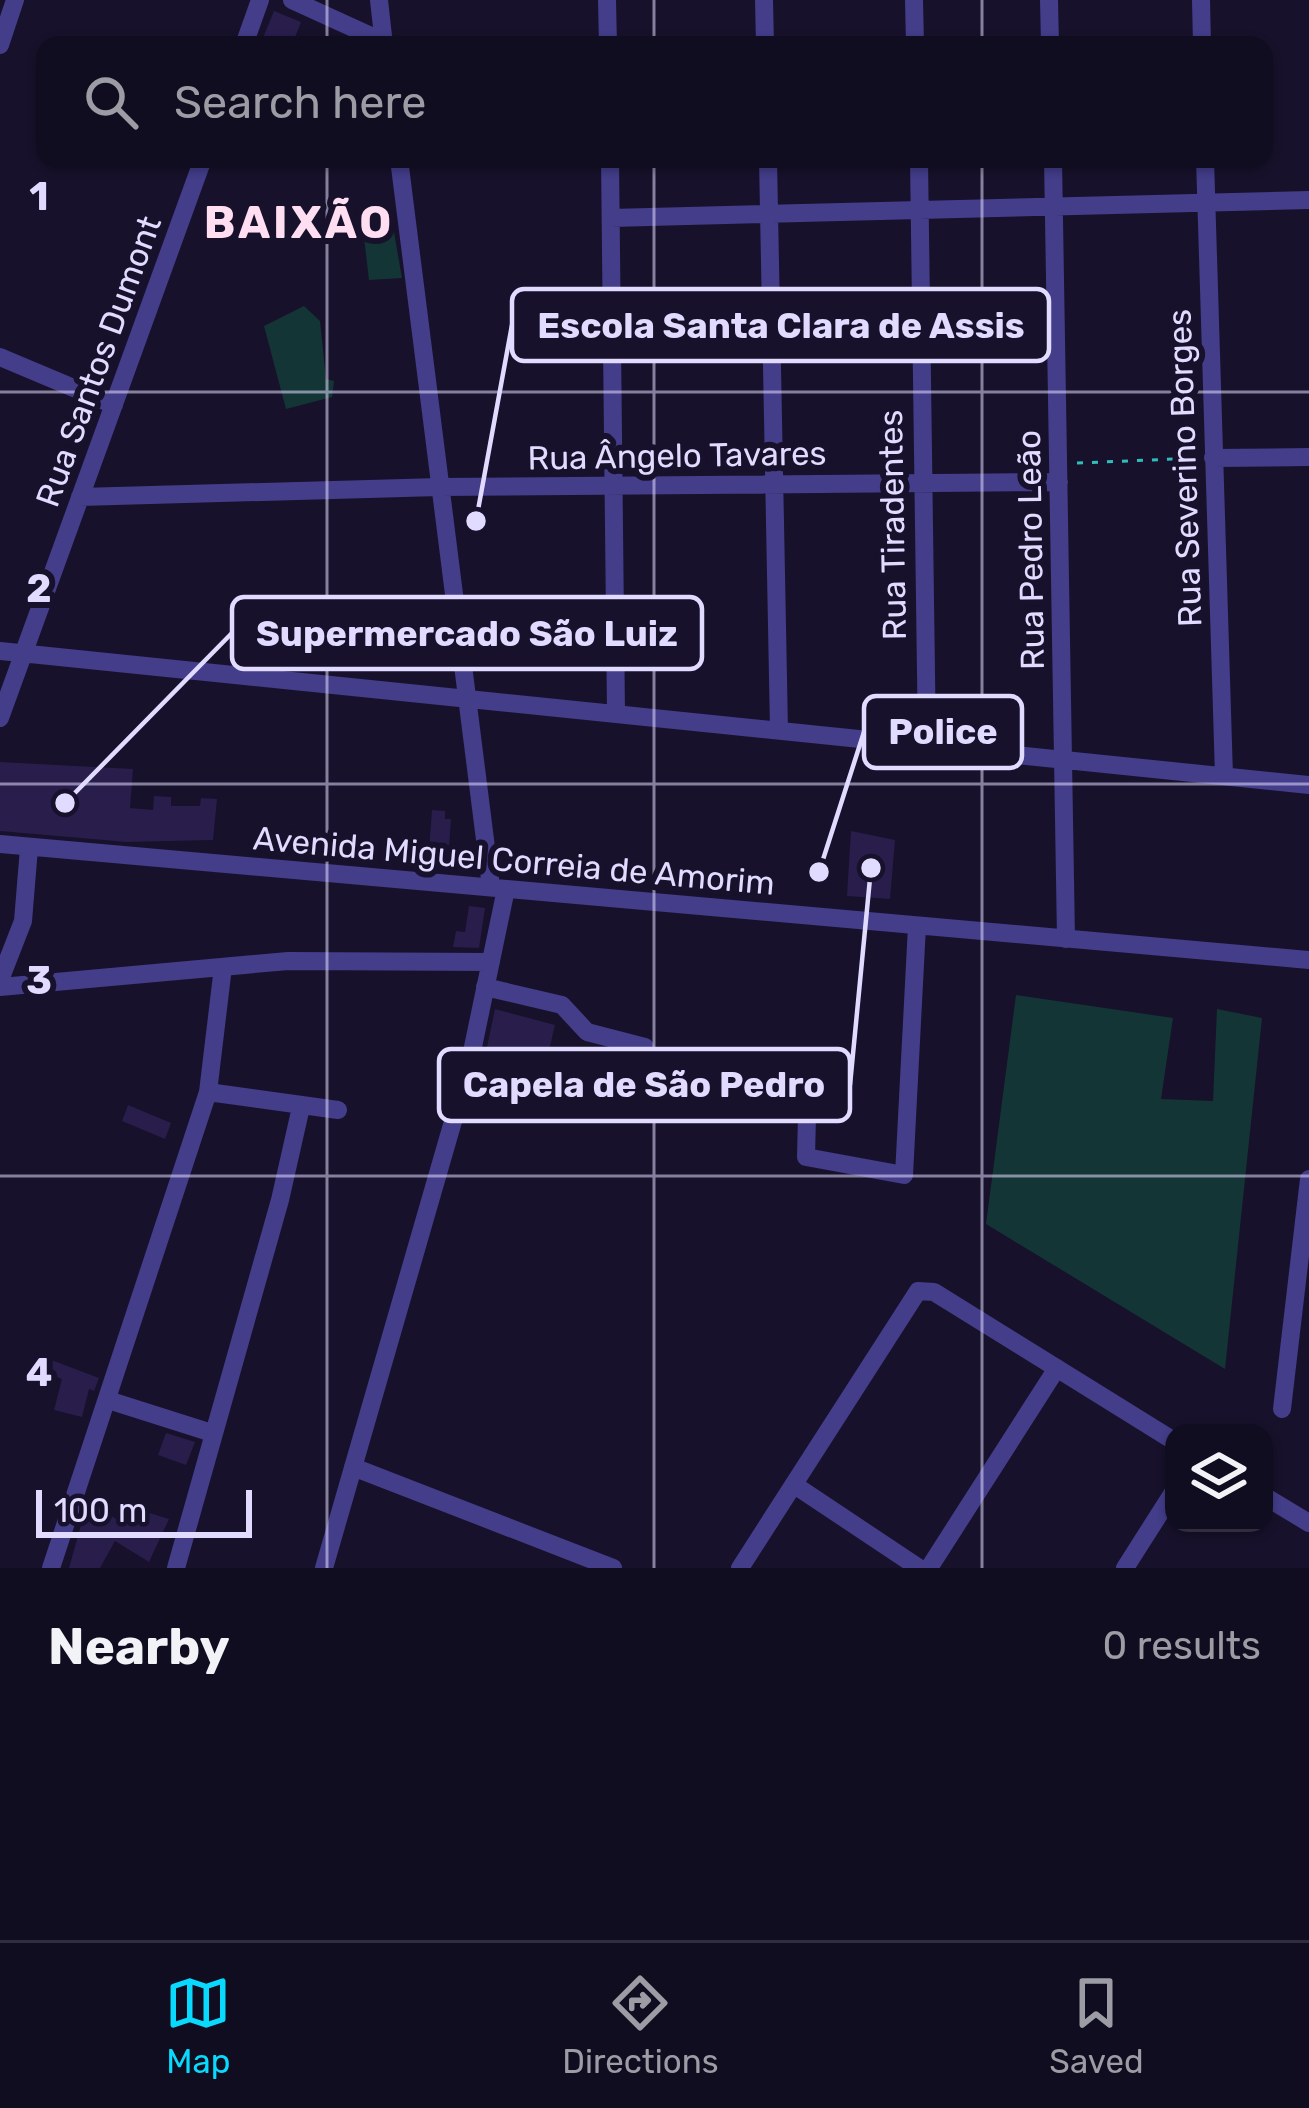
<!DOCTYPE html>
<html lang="en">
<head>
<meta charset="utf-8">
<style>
	:root { --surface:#110d20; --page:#1e1b2d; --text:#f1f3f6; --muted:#9c9ca5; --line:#302d3e; --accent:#09dafd }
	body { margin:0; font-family:Rubik,sans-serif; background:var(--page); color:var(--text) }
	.controls { position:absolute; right:36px; bottom:36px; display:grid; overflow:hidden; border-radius:24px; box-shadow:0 3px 9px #0004 }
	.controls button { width:108px; height:108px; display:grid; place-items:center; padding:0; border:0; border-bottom:3px solid var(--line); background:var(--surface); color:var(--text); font:60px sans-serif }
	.scale { position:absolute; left:36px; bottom:30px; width:216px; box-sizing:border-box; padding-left:12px; border:6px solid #e1dcff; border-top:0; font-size:33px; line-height:42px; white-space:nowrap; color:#e1dcff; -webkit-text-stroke:9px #17112b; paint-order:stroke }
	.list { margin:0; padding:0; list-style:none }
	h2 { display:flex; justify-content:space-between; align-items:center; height:156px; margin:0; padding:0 48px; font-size:51px }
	h2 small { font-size:39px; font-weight:400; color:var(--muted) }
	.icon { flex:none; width:66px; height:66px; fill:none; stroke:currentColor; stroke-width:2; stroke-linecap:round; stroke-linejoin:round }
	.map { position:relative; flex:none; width:1309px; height:1568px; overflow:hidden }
	.search { position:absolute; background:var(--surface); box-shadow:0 3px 9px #0004; left:36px; right:36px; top:36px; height:132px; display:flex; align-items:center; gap:30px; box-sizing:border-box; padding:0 42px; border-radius:24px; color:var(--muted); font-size:45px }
	.sheet { height:372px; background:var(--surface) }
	nav { display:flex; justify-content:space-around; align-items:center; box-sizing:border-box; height:168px; border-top:3px solid var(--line); background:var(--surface); font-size:33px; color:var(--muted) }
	nav a { display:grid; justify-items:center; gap:6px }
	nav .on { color:var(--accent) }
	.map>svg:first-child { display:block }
	.green { fill:#143535 }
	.building { fill:#291d4c }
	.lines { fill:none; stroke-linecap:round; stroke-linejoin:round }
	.path { stroke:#31bdbb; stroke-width:3; stroke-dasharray:6 9; stroke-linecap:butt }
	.minor { stroke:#433d8a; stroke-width:18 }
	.grid { fill:none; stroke:#e1dcff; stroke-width:3; stroke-opacity:0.55 }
	.labels { text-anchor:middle; stroke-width:12; stroke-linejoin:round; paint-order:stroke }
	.street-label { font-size:33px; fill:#e1dcff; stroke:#17112b }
	.district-label { font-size:45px; font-weight:bold; letter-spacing:3px; fill:#ffdef1; stroke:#17112b }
	.grid-label { font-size:39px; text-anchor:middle; font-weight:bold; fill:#e1dcff; stroke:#17112b; stroke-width:12; stroke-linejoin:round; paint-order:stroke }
	.leader { fill:none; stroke:#e1dcff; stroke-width:4.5 }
	.callout-dot { fill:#e1dcff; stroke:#17112b; stroke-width:4.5 }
	.callout { fill:#17112b; stroke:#e1dcff; stroke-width:4.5 }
	.callout-label { font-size:36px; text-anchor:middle; font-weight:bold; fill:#e1dcff }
</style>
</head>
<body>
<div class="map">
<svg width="1309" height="1568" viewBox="0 0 1309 1568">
	<rect width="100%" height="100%" fill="#17112b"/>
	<!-- green -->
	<path class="green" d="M391 215 402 278 369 280 362 220Z
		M304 306 320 321 326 379 334 381 332 397 286 409 264 326Z
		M1016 995 1173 1018 1161 1099 1213 1101 1217 1009 1262 1018 1225 1369 986 1224Z"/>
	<!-- building -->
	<path class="building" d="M274 11 301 22 292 45H260Z
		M0 762 133 769 130 808 153 810 154 796 171 797V806H200L201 798 217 799 213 840 127 842 0 831Z
		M432 810 445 811V819H451L448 863 428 862Z
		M851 831 895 840 890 899 847 896Z
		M469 906 485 908 479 948 453 947 456 931 465 932Z
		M495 1009 555 1025 541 1085 482 1071Z
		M128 1105 171 1123 165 1139 122 1121Z
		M46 1358 99 1378 94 1391 89 1389 82 1417 54 1410 62 1379 41 1371Z
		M166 1433 195 1442 186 1465 158 1455Z
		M88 1500 125 1525 130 1507 169 1519 149 1562 115 1541 100 1568H69Z"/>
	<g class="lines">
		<!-- path -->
		<path class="path" d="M1077 463 1199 458"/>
		<!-- minor -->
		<path class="minor" d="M292 0 384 42
			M379 0 384 45
			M607 0 608 45
			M764 0 765 45
			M914 0 915 45
			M1049 0 1050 45
			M1201 0 1202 45
			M0 45 15 0
			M244 45 260 0
			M399 159 491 887
			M610 159 616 712
			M768 159 779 730
			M919 159 927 746
			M1053 159 1066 939
			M1205 159 1224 776
			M611 218 1309 200
			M0 357 114 405
			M1213 458 1309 457
			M80 497 439 487 1059 482
			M0 651 1309 785
			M0 718 203 159
			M0 844 1309 960
			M0 980 23 921 29 848
			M0 987 288 961 491 962
			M485 987 562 1005 587 1032 645 1047
			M808 1075 806 1157 904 1175 917 926
			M208 1092 338 1110
			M108 1400 212 1433
			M1282 1409 1309 1179
			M353 1467 613 1568
			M796 1486 919 1568
			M1264 1496 1309 1523
			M51 1568 208 1092 223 967
			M176 1568 280 1200 301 1107
			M324 1568 469 1066 506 889
			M740 1568 918 1291 934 1292 1174 1441
			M929 1568 1057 1368
			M1125 1568 1174 1491"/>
	</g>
	<!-- grid -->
	<path class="grid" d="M327 0V45M654 0V45M982 0V45M327 159V1568M654 159V1568M982 159V1568M0 392H1309M0 784H1309M0 1176H1309"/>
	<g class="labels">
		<!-- street labels -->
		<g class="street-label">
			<text transform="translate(98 361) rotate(-70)" y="12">Rua Santos Dumont</text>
			<text transform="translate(677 455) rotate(-1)" y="12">Rua Ângelo Tavares</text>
			<text transform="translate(1184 468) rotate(-92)" y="12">Rua Severino Borges</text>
			<text transform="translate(892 525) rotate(-91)" y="12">Rua Tiradentes</text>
			<text transform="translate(1030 550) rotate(-91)" y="12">Rua Pedro Leão</text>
			<text transform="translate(514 860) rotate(5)" y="12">Avenida Miguel Correia de Amorim</text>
		</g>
		<!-- district labels -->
		<g class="district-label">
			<text x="299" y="238">BAIXÃO</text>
		</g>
	</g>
	<g class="grid-label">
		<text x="39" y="210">1</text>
		<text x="39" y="602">2</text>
		<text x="39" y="994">3</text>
		<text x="39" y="1386">4</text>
	</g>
	<!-- callouts -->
	<path class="leader" d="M476 521L512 325M65 803L232 633M819 872L864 732M871 868L850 1085"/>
	<g class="callout-dot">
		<circle cx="476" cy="521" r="12"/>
		<circle cx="65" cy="803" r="12"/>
		<circle cx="819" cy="872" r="12"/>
		<circle cx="871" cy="868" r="12"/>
	</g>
	<g class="callout">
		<rect x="512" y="289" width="537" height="72" rx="12"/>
		<rect x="232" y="597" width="470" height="72" rx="12"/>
		<rect x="864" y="696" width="158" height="72" rx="12"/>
		<rect x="439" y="1049" width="411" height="72" rx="12"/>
	</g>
	<g class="callout-label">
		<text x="781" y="338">Escola Santa Clara de Assis</text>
		<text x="467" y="646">Supermercado São Luiz</text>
		<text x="943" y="744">Police</text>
		<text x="644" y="1097">Capela de São Pedro</text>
	</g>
</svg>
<div class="controls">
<button><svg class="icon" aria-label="layers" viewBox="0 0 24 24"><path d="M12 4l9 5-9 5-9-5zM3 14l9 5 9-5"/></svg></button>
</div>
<div class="scale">100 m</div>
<div class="search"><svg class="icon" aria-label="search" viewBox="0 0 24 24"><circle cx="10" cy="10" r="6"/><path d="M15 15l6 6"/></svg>Search here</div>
</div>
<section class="sheet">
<h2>Nearby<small>0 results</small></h2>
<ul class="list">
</ul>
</section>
<nav>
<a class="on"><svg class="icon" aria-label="map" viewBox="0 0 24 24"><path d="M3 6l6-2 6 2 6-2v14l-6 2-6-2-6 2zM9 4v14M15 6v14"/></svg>Map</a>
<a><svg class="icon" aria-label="directions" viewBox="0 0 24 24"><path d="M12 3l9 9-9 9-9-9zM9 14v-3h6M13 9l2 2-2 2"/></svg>Directions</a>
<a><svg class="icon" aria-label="saved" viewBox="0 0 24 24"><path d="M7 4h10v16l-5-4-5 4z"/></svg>Saved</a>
</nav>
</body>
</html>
